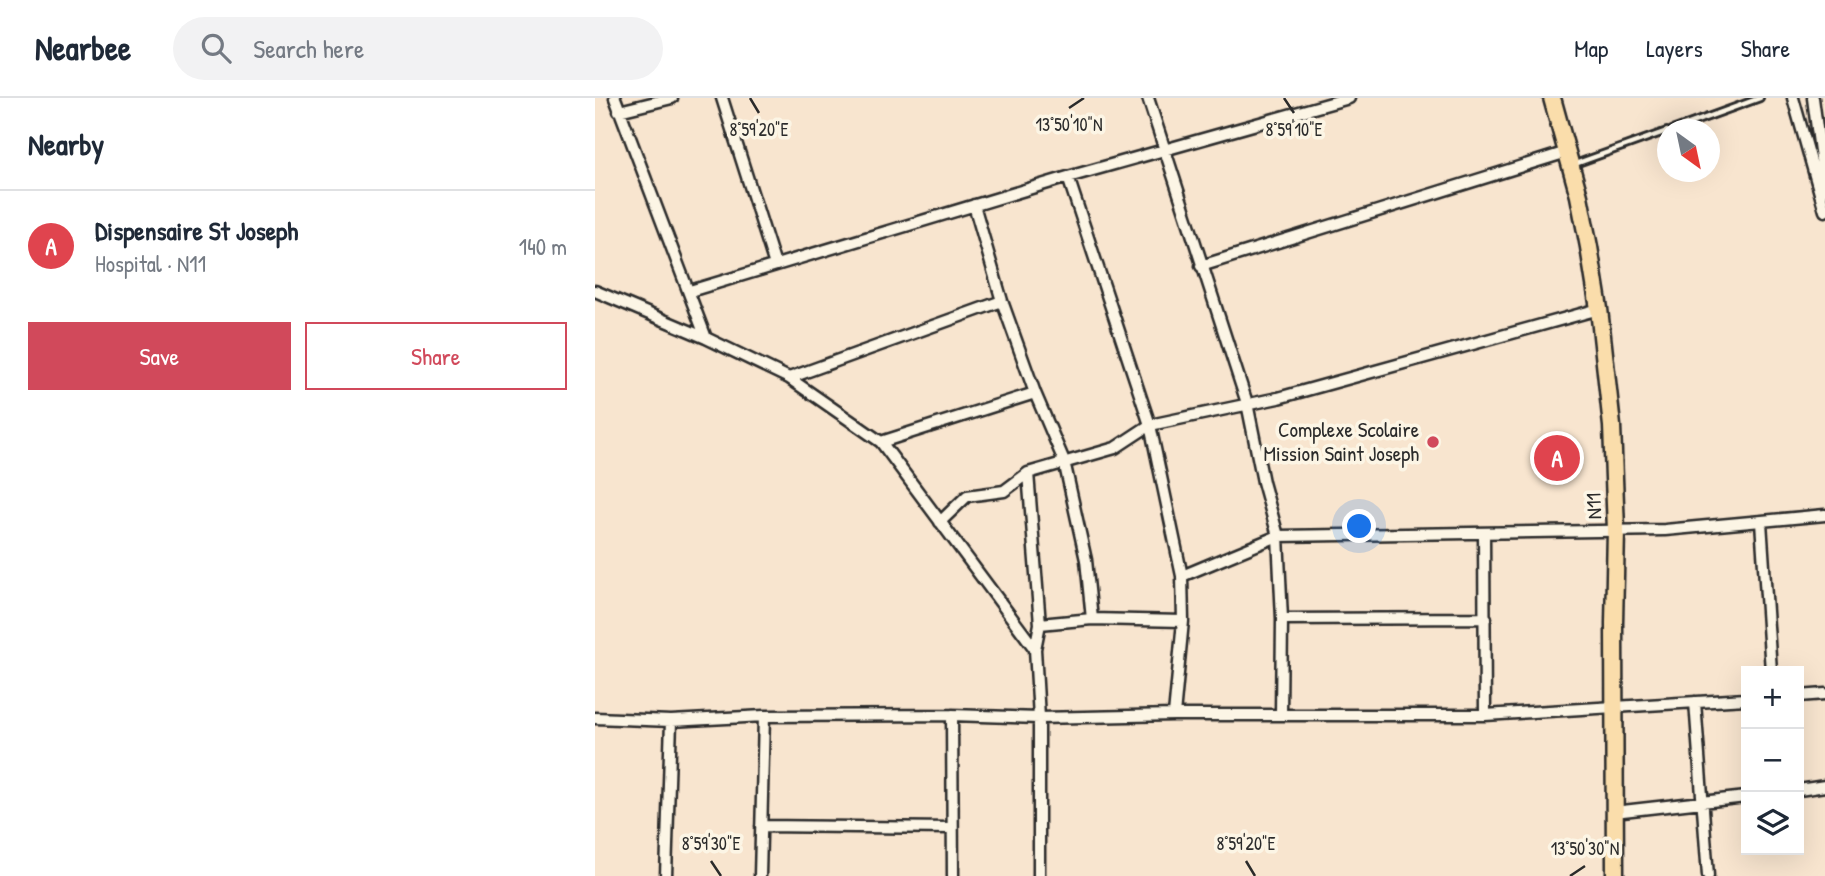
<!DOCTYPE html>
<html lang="en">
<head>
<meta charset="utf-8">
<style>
	:root { --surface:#fff; --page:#f2f2f3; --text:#1f2937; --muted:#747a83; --line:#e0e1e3; --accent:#d1495b }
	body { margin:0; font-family:"Patrick Hand",sans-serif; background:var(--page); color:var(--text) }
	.controls { position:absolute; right:21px; bottom:21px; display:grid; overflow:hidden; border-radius:0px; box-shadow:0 7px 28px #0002 }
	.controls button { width:63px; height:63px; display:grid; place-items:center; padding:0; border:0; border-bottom:2px solid var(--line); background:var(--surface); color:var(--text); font:35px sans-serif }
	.compass { position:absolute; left:1062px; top:21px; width:63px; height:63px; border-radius:50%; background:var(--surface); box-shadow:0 7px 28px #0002; rotate:147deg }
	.you { position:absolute; left:765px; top:429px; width:24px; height:24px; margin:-18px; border:5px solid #fff; border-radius:50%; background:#1a73e8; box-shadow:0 0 0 10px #1a73e833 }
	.badge { display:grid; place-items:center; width:46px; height:46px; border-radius:50%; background:var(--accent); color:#fff; font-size:23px; font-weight:700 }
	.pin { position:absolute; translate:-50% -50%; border:4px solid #fff; box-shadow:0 2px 7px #0006 }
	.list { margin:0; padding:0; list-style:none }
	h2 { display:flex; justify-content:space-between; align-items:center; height:91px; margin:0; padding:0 28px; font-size:30px }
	h2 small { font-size:23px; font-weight:400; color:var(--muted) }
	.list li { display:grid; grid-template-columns:46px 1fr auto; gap:21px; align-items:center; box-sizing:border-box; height:112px; padding:0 28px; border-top:2px solid var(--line) }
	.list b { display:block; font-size:26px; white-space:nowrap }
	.list p { margin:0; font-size:23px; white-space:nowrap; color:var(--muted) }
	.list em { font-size:23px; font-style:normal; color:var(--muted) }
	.actions { display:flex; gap:14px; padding:21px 28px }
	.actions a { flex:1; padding:16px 0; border:2px solid var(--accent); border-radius:0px; text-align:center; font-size:24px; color:var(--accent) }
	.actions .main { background:var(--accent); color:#fff }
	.icon { flex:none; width:38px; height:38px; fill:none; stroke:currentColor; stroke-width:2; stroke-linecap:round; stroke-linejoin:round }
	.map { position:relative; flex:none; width:1230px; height:778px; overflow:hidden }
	header { display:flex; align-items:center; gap:42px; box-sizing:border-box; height:98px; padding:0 35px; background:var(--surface); border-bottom:2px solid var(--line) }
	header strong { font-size:33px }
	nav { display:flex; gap:38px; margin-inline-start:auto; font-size:24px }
	.search { width:490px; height:63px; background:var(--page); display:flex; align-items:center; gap:18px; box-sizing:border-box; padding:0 24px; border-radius:38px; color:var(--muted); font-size:26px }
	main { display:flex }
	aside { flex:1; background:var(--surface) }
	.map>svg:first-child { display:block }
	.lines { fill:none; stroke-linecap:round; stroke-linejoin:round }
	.lane-casing { stroke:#2b2b2b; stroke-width:10 }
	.street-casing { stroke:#2b2b2b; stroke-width:15 }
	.primary-casing { stroke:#2b2b2b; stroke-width:21 }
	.lane { stroke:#fcf5e5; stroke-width:4.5 }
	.street { stroke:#fcf5e5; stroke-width:10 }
	.primary { stroke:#faddab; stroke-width:16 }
	.ticks { fill:none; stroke:#2b2b2b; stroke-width:2.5 }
	.poi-dot { fill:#d1495b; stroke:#fcf5e5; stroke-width:2.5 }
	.labels { text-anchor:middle; stroke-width:7; stroke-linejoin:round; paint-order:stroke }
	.poi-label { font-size:21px; fill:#2b2b2b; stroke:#fcf5e5; text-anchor:end }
	.street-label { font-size:21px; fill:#2b2b2b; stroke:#fcf5e5 }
	.ticks-label { font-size:18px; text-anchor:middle; fill:#2b2b2b; stroke:#fcf5e5; stroke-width:7; stroke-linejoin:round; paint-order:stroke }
</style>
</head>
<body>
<header>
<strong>Nearbee</strong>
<div class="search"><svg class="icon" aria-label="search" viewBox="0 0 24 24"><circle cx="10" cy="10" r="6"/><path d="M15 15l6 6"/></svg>Search here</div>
<nav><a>Map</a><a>Layers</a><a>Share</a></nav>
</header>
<main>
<aside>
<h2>Nearby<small></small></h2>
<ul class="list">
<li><span class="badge" style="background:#e0444e">A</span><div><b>Dispensaire St Joseph</b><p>Hospital · N11</p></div><em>140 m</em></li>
</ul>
<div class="actions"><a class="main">Save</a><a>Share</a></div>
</aside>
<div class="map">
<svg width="1230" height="778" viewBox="0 0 1230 778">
	<rect width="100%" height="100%" fill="#f8e5cf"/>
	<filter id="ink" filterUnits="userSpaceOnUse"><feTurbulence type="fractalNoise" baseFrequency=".0143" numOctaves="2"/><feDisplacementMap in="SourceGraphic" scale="14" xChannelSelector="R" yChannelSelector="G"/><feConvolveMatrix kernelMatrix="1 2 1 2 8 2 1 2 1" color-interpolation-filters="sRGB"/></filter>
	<g filter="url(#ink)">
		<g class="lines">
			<defs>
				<path id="lane" d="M1077 32 1165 0
					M980 66 1072 33"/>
				<path id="street" d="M20 0 111 240
					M127 0 180 167
					M553 0 652 305 668 384 683 438 687 521 891 520
					M1198 0 1230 113
					M1218 0 1230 91
					M24 13 77 0
					M473 79 555 327 587 478
					M379 107 407 203 440 295 469 363 491 462 497 521
					M606 168 972 54
					M0 193 111 240 194 280 286 344 440 551
					M95 193 473 79 754 0
					M194 280 407 203
					M286 344 440 295
					M433 375 445 526 440 551 444 620V778
					M345 424 372 398 409 393 433 375 520 350 555 327 683 300 1004 211
					M1166 424 1176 573
					M889 435 890 617
					M445 526 497 521 588 523
					M1204 598 1230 596
					M1100 604 1113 778
					M357 617 358 778
					M579 617 588 523 587 478 683 438 1070 432 1230 417
					M686 617 687 521
					M0 620 76 623 169 618 357 617 444 620 579 617H890L1151 601
					M1204 692 1230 688
					M1019 714 1151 699
					M166 728 357 730
					M71 778 76 623
					M165 778 169 618"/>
				<path id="primary" d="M957 0 984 98 994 149 1004 211 1017 328 1021 432 1019 525 1020 778"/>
			</defs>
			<!-- lane casing -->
			<use href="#lane" class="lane-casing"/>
			<!-- street casing -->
			<use href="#street" class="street-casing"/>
			<!-- primary casing -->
			<use href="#primary" class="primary-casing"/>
			<!-- lane -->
			<use href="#lane" class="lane"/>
			<!-- street -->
			<use href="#street" class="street"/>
			<!-- primary -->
			<use href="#primary" class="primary"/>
		</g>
	</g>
	<!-- ticks -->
	<path class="ticks" d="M155 0 164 15M689 0 699 15M474 10 489 0M116 763 126 778M651 763 660 778M975 778 990 768"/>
	<!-- markers -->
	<circle class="poi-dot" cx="838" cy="344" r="7"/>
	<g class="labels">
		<!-- poi labels -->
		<g class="poi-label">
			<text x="824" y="339">Complexe Scolaire<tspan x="824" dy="24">Mission Saint Joseph</tspan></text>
		</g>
		<!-- street labels -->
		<g class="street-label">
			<text transform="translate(999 408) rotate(-92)" y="7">N11</text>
		</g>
	</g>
	<g class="ticks-label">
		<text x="474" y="33">13°50'10"N</text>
		<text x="164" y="38">8°59'20"E</text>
		<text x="699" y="38">8°59'10"E</text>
		<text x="116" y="752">8°59'30"E</text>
		<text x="651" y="752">8°59'20"E</text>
		<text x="990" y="757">13°50'30"N</text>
	</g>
</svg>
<div class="controls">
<button>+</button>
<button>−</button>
<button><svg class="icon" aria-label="layers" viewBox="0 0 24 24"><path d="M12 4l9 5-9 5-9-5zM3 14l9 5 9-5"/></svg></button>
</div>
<svg class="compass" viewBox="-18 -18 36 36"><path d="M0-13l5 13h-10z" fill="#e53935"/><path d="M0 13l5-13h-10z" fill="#747a83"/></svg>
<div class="you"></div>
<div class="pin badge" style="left:962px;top:360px;background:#e0444e">A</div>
</div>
</main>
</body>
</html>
